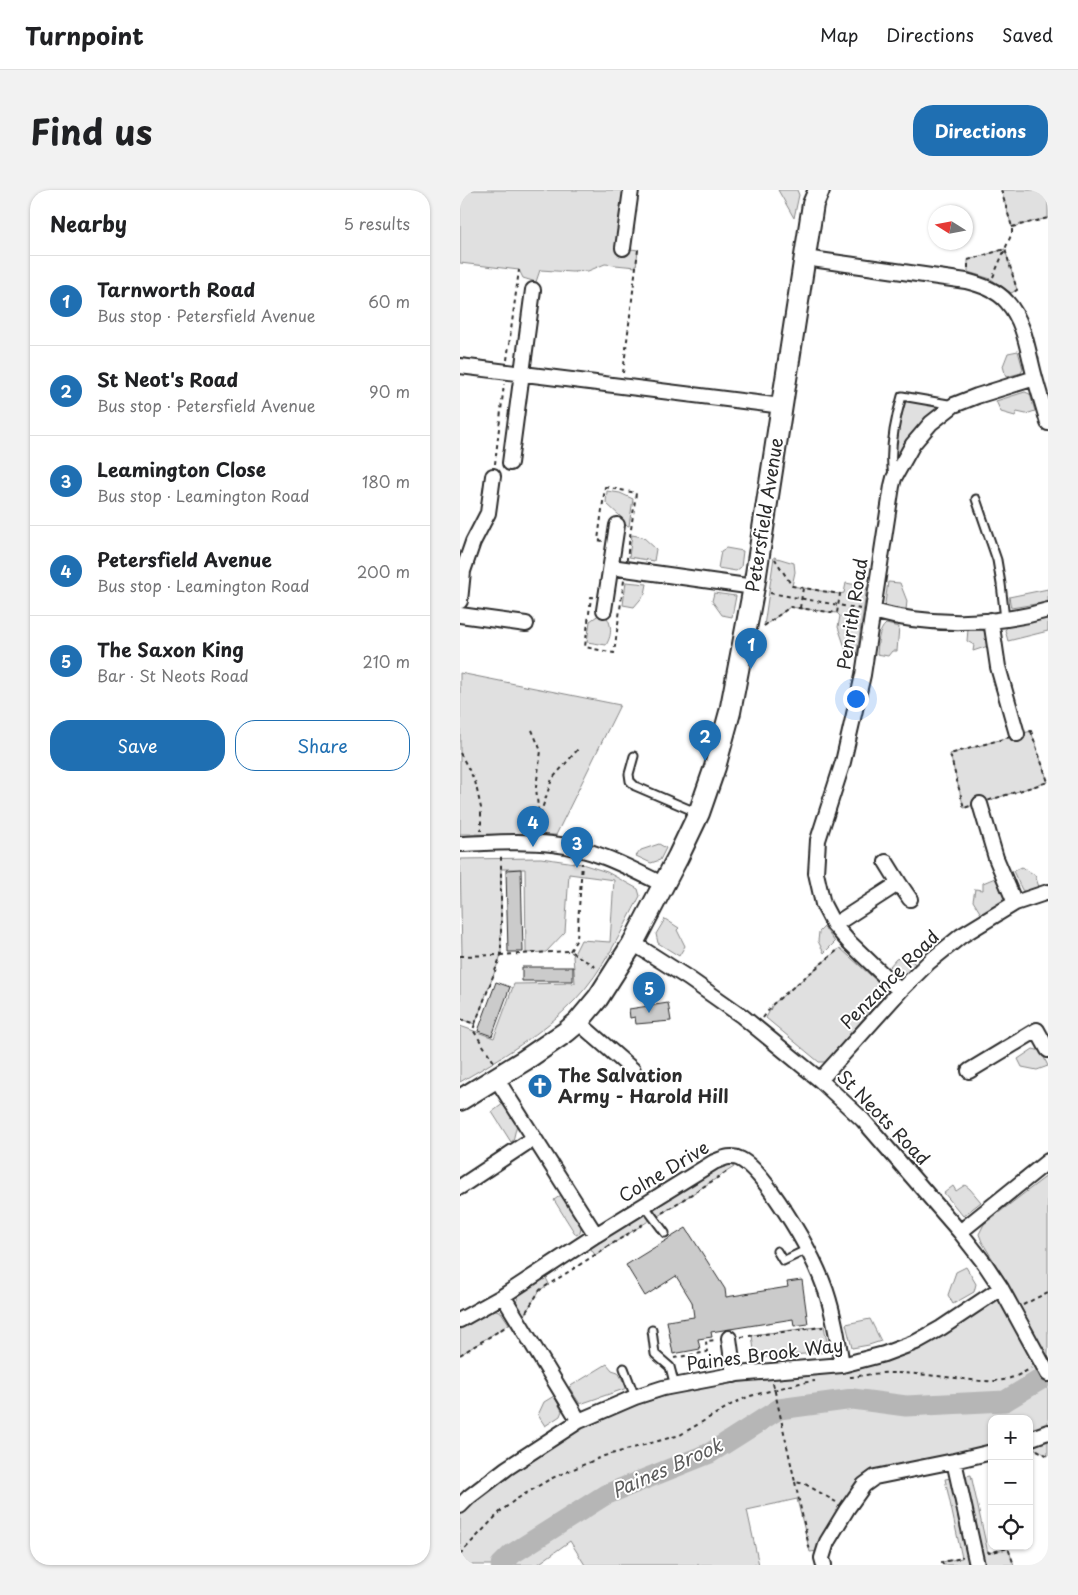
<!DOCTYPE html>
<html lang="en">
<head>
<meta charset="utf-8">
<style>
	:root { --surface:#fff; --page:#f2f2f2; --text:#202124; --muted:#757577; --line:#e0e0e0; --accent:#1f6fb2 }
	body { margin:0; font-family:"Playpen Sans",sans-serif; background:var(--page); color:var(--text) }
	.controls { position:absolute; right:15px; bottom:15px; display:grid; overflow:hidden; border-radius:10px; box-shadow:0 1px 4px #0004 }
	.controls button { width:45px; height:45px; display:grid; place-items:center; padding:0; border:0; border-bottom:1px solid var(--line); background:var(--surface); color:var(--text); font:25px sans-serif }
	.compass { position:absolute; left:468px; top:15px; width:45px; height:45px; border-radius:50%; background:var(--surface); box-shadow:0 1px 4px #0004; rotate:281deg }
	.you { position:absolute; left:395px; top:508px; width:18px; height:18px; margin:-12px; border:4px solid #fff; border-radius:50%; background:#1a73e8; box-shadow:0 0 0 8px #1a73e833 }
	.badge { display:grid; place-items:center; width:32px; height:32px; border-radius:50%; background:var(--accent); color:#fff; font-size:16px; font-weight:700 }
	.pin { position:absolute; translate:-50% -41px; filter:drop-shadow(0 1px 2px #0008) }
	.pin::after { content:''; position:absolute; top:26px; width:18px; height:15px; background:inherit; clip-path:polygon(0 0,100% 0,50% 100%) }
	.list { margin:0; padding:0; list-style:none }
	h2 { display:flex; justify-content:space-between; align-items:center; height:65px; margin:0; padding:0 20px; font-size:21px }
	h2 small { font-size:16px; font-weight:400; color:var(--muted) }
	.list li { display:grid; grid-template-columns:32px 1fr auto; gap:15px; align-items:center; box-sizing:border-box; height:90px; padding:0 20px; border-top:1px solid var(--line) }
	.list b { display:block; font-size:19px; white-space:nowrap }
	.list p { margin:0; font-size:16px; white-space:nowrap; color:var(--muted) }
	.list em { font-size:16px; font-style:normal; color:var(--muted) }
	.actions { display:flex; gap:10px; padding:15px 20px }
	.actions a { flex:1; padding:11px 0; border:1px solid var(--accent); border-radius:20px; text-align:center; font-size:18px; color:var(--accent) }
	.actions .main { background:var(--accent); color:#fff }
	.icon { flex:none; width:28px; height:28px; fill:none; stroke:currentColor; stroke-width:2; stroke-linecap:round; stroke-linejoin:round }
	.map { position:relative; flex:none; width:588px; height:1375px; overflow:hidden; border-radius:20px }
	header { display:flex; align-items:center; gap:30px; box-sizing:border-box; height:70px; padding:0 25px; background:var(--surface); border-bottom:1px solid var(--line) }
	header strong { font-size:24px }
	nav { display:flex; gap:28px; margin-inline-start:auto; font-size:18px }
	.intro { display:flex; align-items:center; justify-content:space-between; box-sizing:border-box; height:120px; padding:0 30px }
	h1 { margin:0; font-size:35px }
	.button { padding:12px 22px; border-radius:20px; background:var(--accent); color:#fff; font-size:18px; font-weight:700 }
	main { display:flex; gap:30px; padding:0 30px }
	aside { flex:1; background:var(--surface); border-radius:20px; box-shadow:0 1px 4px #0004 }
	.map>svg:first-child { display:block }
	.green { fill:#e0e0e0; stroke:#868686 }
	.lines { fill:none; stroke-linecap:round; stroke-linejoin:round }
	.river { stroke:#b6b6b6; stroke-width:21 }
	.building { fill:#cbcbcb; stroke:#2b2b2b }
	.lane-casing { stroke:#2b2b2b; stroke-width:11 }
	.street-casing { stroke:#2b2b2b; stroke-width:18 }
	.secondary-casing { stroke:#2b2b2b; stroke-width:24 }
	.path { stroke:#2b2b2b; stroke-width:2; stroke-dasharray:4 4; stroke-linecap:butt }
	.lane { stroke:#fff; stroke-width:7 }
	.street { stroke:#fff; stroke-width:14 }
	.secondary { stroke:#fff; stroke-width:20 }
	.labels { text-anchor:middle; stroke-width:4; stroke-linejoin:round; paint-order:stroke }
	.street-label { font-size:18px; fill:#2b2b2b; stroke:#fff }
	.poi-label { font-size:18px; font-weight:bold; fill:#2b2b2b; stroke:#fff; text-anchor:start }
	.water-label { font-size:19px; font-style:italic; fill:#5c5c5c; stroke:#fff }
</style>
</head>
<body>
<header>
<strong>Turnpoint</strong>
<nav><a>Map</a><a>Directions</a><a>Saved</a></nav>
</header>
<div class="intro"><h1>Find us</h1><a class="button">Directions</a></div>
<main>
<aside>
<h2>Nearby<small>5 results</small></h2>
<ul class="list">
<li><span class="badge">1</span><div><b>Tarnworth Road</b><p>Bus stop · Petersfield Avenue</p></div><em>60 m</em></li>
<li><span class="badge">2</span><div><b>St Neot's Road</b><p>Bus stop · Petersfield Avenue</p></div><em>90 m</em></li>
<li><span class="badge">3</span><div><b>Leamington Close</b><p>Bus stop · Leamington Road</p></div><em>180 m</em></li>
<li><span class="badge">4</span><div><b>Petersfield Avenue</b><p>Bus stop · Leamington Road</p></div><em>200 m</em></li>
<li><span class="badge">5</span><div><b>The Saxon King</b><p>Bar · St Neots Road</p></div><em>210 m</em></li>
</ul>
<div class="actions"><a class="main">Save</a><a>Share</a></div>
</aside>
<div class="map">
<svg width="588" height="1375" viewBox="0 0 588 1375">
	<rect width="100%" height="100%" fill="#fff"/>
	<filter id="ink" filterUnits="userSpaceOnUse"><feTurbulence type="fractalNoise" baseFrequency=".02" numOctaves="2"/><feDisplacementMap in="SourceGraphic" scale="10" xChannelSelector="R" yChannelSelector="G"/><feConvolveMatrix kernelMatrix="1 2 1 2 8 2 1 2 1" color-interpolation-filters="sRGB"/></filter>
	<g filter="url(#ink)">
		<!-- green -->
		<path class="green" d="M0 0H171L164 58 178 60 176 77 145 74 128 81 112 82 80 80 76 92 63 88 59 80 0 73Z
			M318 0H337L339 5 334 28Z
			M541 0H588V28L552 37Z
			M545 59 557 100 551 103 531 89 508 82V70Z
			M558 161 563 179 561 183 546 187 543 176 548 163Z
			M565 202 570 204 575 221 566 224 557 222 555 226 541 222 536 211Z
			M442 206 494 215 434 288 437 222Z
			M147 301 160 303 173 309 169 336 161 334V327L146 313Z
			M172 345 183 347 196 359 194 371 169 367Z
			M266 358 283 361 281 377 276 381 258 378 261 361Z
			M314 367 334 373 335 382 332 396 379 404 384 403 386 393 407 397 397 463 386 460 378 437 380 426 377 423 330 417 304 436Z
			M166 392 187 394 185 404 174 417 163 415Z
			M428 392 440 393 447 411 446 420 427 418 425 413Z
			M588 399V412L551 418 549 407Z
			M254 403 276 406 272 427 262 425 252 411Z
			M143 422C152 432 153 444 146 455L127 452 130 431Z
			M588 429V441L548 451 545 440 548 436Z
			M426 434 439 437 437 461H432L428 466 417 464C418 454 418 440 426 434Z
			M508 439H521L526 443 528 456 513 461 514 455 507 451Z
			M0 483 160 515 96 645 0 644Z
			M571 541 588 592 504 618 490 564Z
			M199 654 206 658 200 670 191 673 176 666 181 660Z
			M81 668 122 674 147 682 178 699 180 706C161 742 143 781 115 810 84 843 39 869 0 892V836L34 848 54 794 115 793 113 766 121 750 150 752 154 690 109 684 105 742 86 762 66 763 65 679H41V765L15 834 0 829V766L2 765 0 669Z
			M562 677 575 685 579 697 566 702 562 700 553 681Z
			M535 688 544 706 542 712 521 724 513 711 515 699 523 700V693Z
			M205 729 219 738 217 740 225 756 219 766 198 753 196 744Z
			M364 737 375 752 364 763 358 751 359 742Z
			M380 758 428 801 365 872H359L306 828 313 814Z
			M448 766 455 774 445 785 439 784 430 776 436 769Z
			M573 859 581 861 588 876 577 880 562 877 558 869Z
			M44 913 57 934 53 951 51 952 32 922Z
			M268 973 274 977 198 1026 193 1017 260 975Z
			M588 985V1236L569 1243V1229H532V1255L511 1261 408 1283 385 1310 358 1361 350 1362 337 1309 287 1320 299 1375H125L110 1351 77 1375H0V1324L22 1303 98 1251 131 1233 165 1219 202 1207 237 1197 298 1188 390 1180 423 1171 470 1152 548 1094 522 1052 519 1044 524 1034Z
			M505 995 510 999 521 1012 503 1026 484 1003 493 996 496 1001Z
			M101 1005 121 1036 120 1043 116 1045 94 1010Z
			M182 1024 186 1025 190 1030 135 1065 131 1059V1055Z
			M506 1077 516 1094 514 1102 493 1114 488 1105 496 1082Z
			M82 1086 86 1088 89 1094 80 1100 64 1125 56 1113 59 1105 57 1102Z
			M31 1118 41 1122 49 1134 0 1165V1138Z
			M410 1129 421 1151 409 1155 392 1158 386 1134Z
			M364 1136 369 1162 295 1168 292 1145Z
			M147 1174 152 1180 158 1182 167 1198 120 1214 109 1197Z
			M94 1206 102 1221 100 1226 85 1236 78 1225 84 1212Z
			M588 1248V1266L570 1256Z
			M511 1285 528 1363 548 1358 554 1375H483L482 1372 502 1368 485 1289Z"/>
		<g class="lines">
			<!-- river -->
			<path class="river" d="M41 1375 52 1364 145 1305 250 1263 319 1219 393 1209 446 1216 545 1211 588 1185"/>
		</g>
		<!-- building -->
		<path class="building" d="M61 679 63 762H48L46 680Z
			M62 777H113V791H62Z
			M36 792 50 797 32 846 18 841Z
			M208 813 211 831 176 834 175 827 170 828 169 819Z
			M226 1038 265 1099 266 1107 328 1097 327 1092 342 1090 348 1134 334 1136 333 1129 251 1142 252 1147 238 1149 240 1159 213 1164 207 1131 234 1127 232 1112 216 1086 185 1106 166 1075Z"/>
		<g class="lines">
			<defs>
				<path id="lane" d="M433 286C429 262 435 230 442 206L494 215
					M516 309 537 370 541 394 545 429
					M174 566 169 584 170 591 175 596 238 623
					M184 1015 205 1043
					M317 1061 323 1071 348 1059
					M192 1140 195 1164 210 1177 215 1196
					M164 1178 175 1207"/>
				<path id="street" d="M163 58 171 0
					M345 68 506 91C521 95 537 100 547 112 565 132 568 163 575 188 579 203 584 218 588 233
					M0 176 322 216
					M50 273 73 100
					M151 377 294 397
					M0 411 3 381 13 352 28 323 33 286
					M144 420 157 335
					M413 421C466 436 535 436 588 420
					M0 425 66 434
					M531 430 538 477 557 544
					M520 614 536 668 555 713
					M0 654C30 653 62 650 92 654 133 658 168 677 204 695
					M439 693 450 709
					M374 735 439 693 426 672
					M173 753 228 788 282 826 360 890 403 930 500 1042 525 1074 541 1098 588 1184
					M440 801 388 751 374 735 363 714 356 683 358 650 383 572 403 485 432 296 434 288 453 254 471 233 494 215 517 206 575 188
					M118 832 173 880
					M509 881 577 840 588 860
					M36 888 136 1045
					M360 890 440 801 469 772 501 746 555 713 588 702
					M0 997 74 948
					M500 1042 588 971
					M43 1106 119 1231
					M0 1130 43 1106 136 1045 254 972C262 969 271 964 280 969 292 975 301 988 309 998 332 1030 353 1064 366 1101 374 1125 378 1150 382 1175
					M269 1148 274 1185
					M569 1249 588 1242
					M494 1271 517 1375
					M0 1316 9 1307 47 1278 119 1231 175 1207 203 1198 277 1184 382 1175 424 1164 456 1152 481 1138 541 1098
					M364 1375 362 1368 367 1352 387 1319 404 1295 415 1287 494 1271 532 1262"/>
				<path id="secondary" d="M0 910 65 870 106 842 118 832 138 808 173 753 218 667 239 623 255 577 270 522 294 397 353 14 359 0"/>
			</defs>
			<!-- lane casing -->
			<use href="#lane" class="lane-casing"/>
			<!-- street casing -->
			<use href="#street" class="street-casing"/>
			<!-- secondary casing -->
			<use href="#secondary" class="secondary-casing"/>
			<!-- path -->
			<path class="path" d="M552 37 588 28
				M508 78V70L545 59 557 100 554 102
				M533 87 552 43V37L541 0
				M47 170 59 80
				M163 183 178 60H174
				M35 274 44 194
				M145 297 176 303 154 463 125 457 131 407 140 408 148 352 138 350Z
				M310 403 401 419
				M340 418 343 398
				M304 436 330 417 377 423 380 404 332 396 315 369
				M72 540 81 561 76 597 79 629
				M571 541 588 592 504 618 490 564Z
				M0 563 15 591 21 618V641
				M77 640 82 619 92 589 119 558
				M110 761 117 749 122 673
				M0 766 41 765 110 761 137 778
				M303 828 313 814 379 759
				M0 829 15 834 13 840 34 872
				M15 834 41 765V664
				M202 1023 268 981
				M563 1115 588 1102
				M66 1122 80 1100 185 1033
				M281 1147 363 1137
				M0 1165 47 1136
				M214 1168 247 1162 246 1151 257 1150
				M390 1187C403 1186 418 1182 432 1183 450 1183 468 1185 486 1187 517 1190 542 1198 571 1178
				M313 1193 335 1292 345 1294 376 1312
				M577 1260 588 1266
				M335 1292 350 1361
				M528 1361 529 1363 548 1358 554 1375
				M0 1364 41 1321 55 1310 90 1289 144 1266 220 1245 274 1213 290 1206 340 1193 355 1191
				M483 1375 482 1372 502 1368V1366"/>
			<!-- lane -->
			<use href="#lane" class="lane"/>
			<!-- street -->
			<use href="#street" class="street"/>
			<!-- secondary -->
			<use href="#secondary" class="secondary"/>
		</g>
	</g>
	<!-- icons -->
	<defs>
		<symbol id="church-disc" viewBox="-11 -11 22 22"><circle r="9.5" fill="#1f6fb2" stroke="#fff"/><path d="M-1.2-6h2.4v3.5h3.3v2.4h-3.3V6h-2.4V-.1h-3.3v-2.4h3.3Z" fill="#fff"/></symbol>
	</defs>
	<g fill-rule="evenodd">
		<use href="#church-disc" x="66" y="882" width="28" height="28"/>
	</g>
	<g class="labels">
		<!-- street labels -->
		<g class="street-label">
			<text transform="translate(305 325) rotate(-81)" y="6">Petersfield Avenue</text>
			<text transform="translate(393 424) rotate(-81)" y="6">Penrith Road</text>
			<text transform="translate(430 790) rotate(-45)" y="6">Penzance Road</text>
			<text transform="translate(423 928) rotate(46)" y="6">St Neots Road</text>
			<text transform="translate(204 982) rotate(-31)" y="6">Colne Drive</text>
			<text transform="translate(305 1165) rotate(-7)" y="6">Paines Brook Way</text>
		</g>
		<!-- poi labels -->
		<g class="poi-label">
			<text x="98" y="892">The Salvation<tspan x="98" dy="21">Army - Harold Hill</tspan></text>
		</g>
		<!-- water labels -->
		<g class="water-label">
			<text transform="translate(207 1278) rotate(-24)" y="7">Paines Brook</text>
		</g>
	</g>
</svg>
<div class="controls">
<button>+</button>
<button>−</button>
<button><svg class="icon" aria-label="locate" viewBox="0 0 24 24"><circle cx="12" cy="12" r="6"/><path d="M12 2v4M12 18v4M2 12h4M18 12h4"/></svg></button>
</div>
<svg class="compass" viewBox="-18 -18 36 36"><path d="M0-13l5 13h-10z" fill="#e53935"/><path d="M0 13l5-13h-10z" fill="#757577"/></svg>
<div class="you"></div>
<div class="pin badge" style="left:291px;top:479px">1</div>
<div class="pin badge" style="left:245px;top:571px">2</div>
<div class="pin badge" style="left:117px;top:678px">3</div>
<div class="pin badge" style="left:73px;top:657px">4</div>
<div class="pin badge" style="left:189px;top:823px">5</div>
</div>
</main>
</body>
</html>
